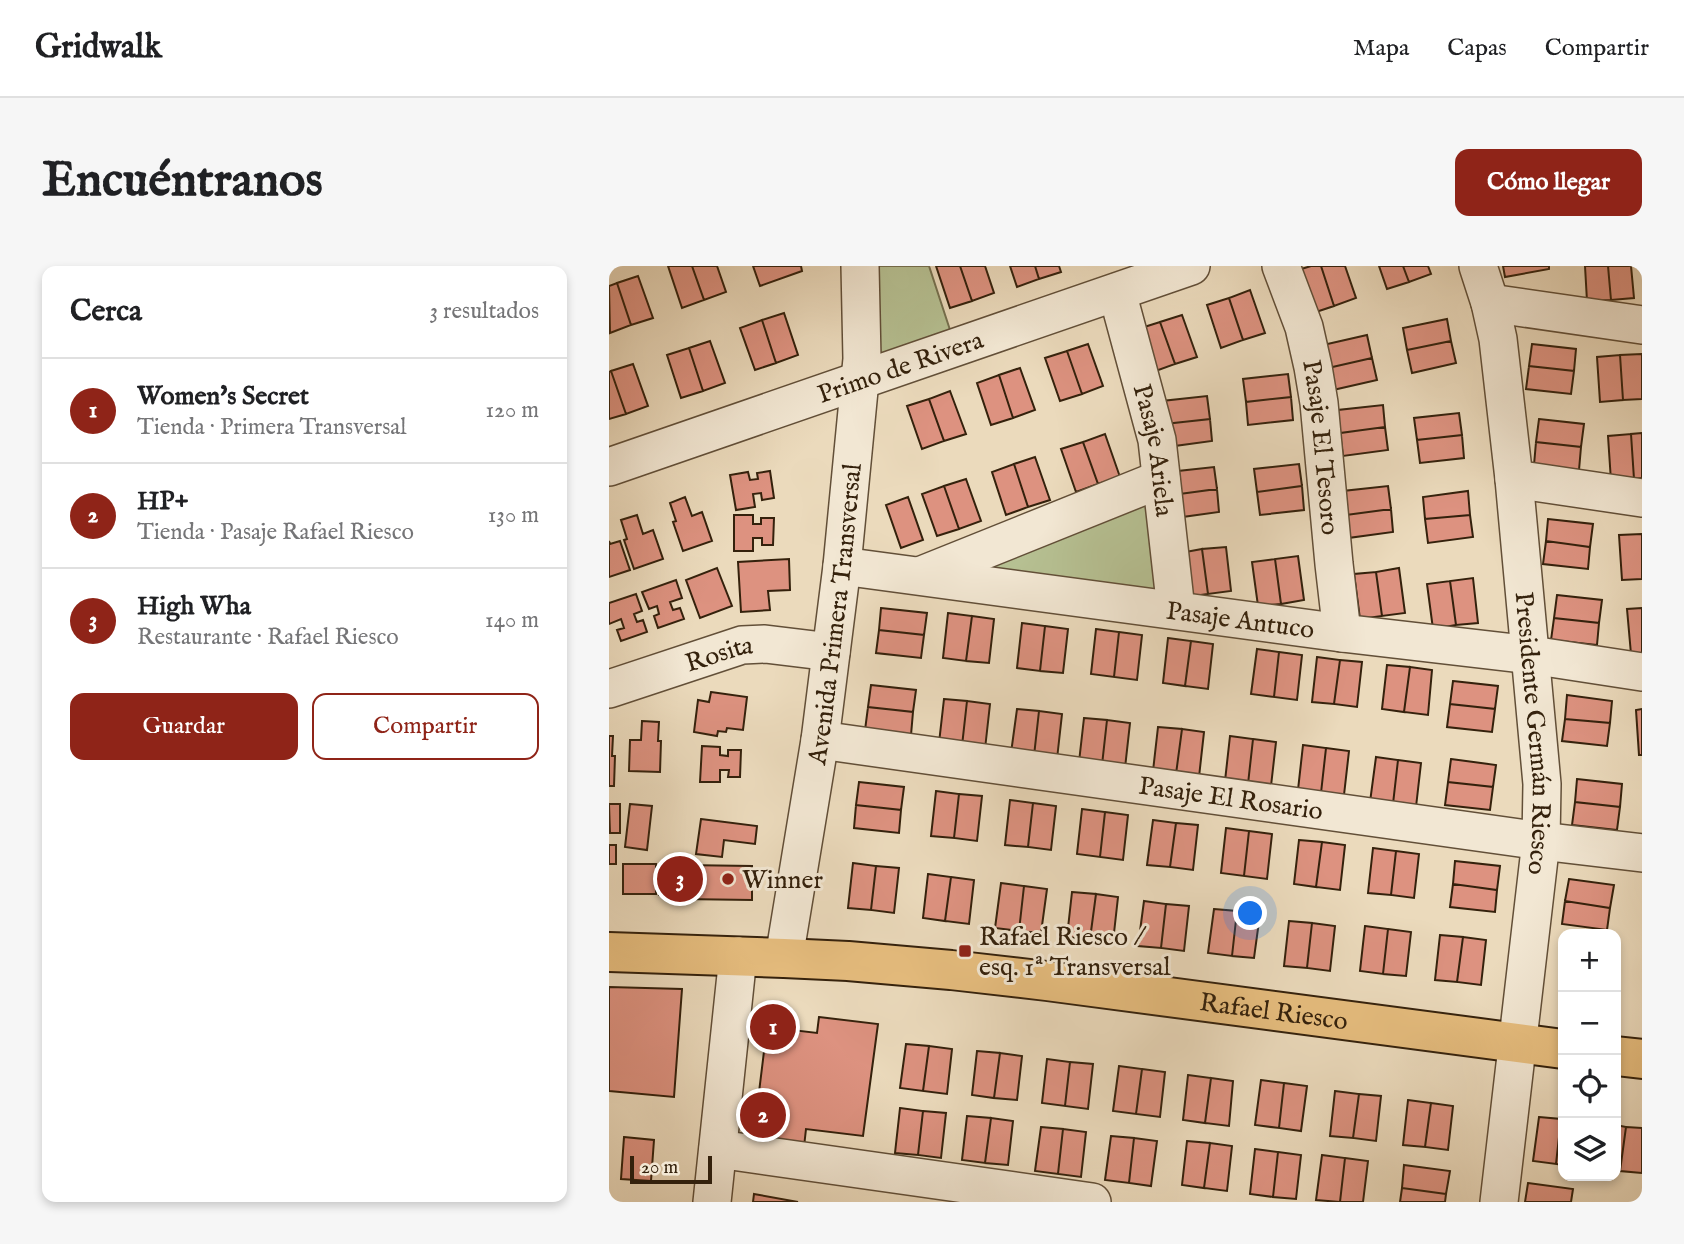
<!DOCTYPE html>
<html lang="es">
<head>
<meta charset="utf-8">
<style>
	:root { --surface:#fff; --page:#f6f6f6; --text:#202124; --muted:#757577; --line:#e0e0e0; --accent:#8f2418 }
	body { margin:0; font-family:"IM FELL English",serif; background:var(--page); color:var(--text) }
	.controls { position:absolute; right:21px; bottom:21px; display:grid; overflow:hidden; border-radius:14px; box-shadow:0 4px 10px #0003 }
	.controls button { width:63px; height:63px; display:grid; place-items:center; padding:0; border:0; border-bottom:2px solid var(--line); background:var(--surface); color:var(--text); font:35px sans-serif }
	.scale { position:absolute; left:21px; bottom:18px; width:82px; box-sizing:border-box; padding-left:7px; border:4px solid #34210c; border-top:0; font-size:19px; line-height:24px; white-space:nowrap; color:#34210c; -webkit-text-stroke:5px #f2e7d3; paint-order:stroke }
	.you { position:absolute; left:642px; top:648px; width:24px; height:24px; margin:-18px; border:5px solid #fff; border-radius:50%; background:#1a73e8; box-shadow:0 0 0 10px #1a73e833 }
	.badge { display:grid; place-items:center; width:46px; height:46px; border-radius:50%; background:var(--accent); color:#fff; font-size:23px; font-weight:700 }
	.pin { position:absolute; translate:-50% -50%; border:4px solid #fff; box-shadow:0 2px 7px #0006 }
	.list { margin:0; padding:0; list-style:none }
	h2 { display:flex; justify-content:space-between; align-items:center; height:91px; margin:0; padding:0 28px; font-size:30px }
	h2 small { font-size:23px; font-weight:400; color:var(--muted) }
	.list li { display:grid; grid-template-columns:46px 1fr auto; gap:21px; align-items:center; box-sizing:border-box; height:105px; padding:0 28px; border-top:2px solid var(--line) }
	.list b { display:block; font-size:26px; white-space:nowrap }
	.list p { margin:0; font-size:23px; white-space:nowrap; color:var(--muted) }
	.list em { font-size:23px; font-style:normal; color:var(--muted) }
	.actions { display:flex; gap:14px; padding:21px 28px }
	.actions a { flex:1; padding:16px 0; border:2px solid var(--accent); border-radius:14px; text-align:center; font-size:24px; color:var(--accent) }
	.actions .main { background:var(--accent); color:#fff }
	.icon { flex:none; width:38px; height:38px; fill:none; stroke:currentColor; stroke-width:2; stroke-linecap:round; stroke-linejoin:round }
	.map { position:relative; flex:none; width:1033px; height:936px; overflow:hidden; border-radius:14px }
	header { display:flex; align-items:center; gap:42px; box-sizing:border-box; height:98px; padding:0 35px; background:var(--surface); border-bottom:2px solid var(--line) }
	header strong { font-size:33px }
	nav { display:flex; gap:38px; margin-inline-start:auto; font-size:24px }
	.intro { display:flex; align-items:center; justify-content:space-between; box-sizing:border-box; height:168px; padding:0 42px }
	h1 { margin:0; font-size:49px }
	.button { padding:18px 32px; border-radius:14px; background:var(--accent); color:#fff; font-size:24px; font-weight:700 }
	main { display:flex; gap:42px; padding:0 42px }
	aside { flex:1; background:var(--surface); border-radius:14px; box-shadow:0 4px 10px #0003 }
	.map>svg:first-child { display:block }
	.green { fill:#b6c092; stroke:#75704f; stroke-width:2 }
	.building { fill:#dd9280; stroke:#34210c; stroke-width:2 }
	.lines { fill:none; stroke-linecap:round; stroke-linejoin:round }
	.minor-casing { stroke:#624f38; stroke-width:40 }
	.major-casing { stroke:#34210c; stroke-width:42 }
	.minor { stroke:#f2e7d3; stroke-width:37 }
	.major { stroke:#e6bd7e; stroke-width:38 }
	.poi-dot { fill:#8f2418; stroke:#f2e7d3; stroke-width:2.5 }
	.labels { text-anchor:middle; stroke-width:6; stroke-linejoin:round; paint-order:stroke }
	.street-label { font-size:26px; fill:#34210c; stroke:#f2e7d3 }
	.poi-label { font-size:26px; fill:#34210c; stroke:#f2e7d3; text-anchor:start }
</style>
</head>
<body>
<header>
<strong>Gridwalk</strong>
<nav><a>Mapa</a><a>Capas</a><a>Compartir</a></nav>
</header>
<div class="intro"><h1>Encuéntranos</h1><a class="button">Cómo llegar</a></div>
<main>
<aside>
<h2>Cerca<small>3 resultados</small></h2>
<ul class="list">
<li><span class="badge">1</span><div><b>Women's Secret</b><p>Tienda · Primera Transversal</p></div><em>120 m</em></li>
<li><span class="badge">2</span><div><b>HP+</b><p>Tienda · Pasaje Rafael Riesco</p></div><em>130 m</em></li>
<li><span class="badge">3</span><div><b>High Wha</b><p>Restaurante · Rafael Riesco</p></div><em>140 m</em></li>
</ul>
<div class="actions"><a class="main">Guardar</a><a>Compartir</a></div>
</aside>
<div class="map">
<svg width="1033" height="936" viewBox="0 0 1033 936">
	<rect width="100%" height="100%" fill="#ebdabc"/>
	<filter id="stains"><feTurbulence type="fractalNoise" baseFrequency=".00286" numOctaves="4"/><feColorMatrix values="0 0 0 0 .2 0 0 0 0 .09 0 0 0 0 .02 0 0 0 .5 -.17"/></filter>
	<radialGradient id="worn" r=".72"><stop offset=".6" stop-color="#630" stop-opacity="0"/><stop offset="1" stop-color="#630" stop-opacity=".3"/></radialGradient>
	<!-- green -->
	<path class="green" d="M270 0H320L344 73 269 98Z
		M541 229 556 329 341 307Z"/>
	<!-- building -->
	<path class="building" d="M59 0H83L95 34 73 42Z
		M83 0H108L117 26 95 34Z
		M144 0H192L193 5 151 20Z
		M327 0H351L363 35 341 42Z
		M351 0H376L385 27 363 35Z
		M401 0H426L430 13 408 21Z
		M426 0H450L452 6 430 13Z
		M702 0H712L725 40 704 47 689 4Z
		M712 0H736L747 32 725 40Z
		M770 0H794L800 16 778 23Z
		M794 0H819L822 8 800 16Z
		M894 0H940V3L896 11Z
		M976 0H999L1002 34 978 35Z
		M999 0H1022L1025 32 1002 34Z
		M29 10 44 52 22 59 8 17Z
		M8 17 22 59 1 67 0 20Z
		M641 24 656 67 634 74 620 32Z
		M620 32 634 74 612 82 598 39Z
		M175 47 189 89 167 97 153 54Z
		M573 49 588 91 566 98 551 56Z
		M838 53 842 75 798 84 794 62Z
		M153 54 167 97 146 104 131 62Z
		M551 56 566 98 544 106 529 63Z
		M758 69 763 92 719 102 714 79Z
		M101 75 116 117 94 125 80 82Z
		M842 75 847 97 803 107 798 84Z
		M479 78 494 120 473 128 458 85Z
		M923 78 967 83 965 105 920 100Z
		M80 82 94 125 72 132 58 89Z
		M458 85 473 128 451 135 436 92Z
		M1033 88V133L1014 134 1011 89Z
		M1011 89 1014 134 991 136 988 91Z
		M763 92 768 114 724 124 719 102Z
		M24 98 39 140 17 148 2 105Z
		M920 100 965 105 962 128 917 123Z
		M411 102 426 144 404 152 390 109Z
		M2 105 17 148 0 153V106Z
		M679 108 682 131 637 136 634 113Z
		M390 109 404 152 382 159 368 117Z
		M341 125 357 168 335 175 320 133Z
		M598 130 601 153 556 158 553 135Z
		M682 131 684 154 639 159 637 136Z
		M320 133 335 175 313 183 298 140Z
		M774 139 776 161 731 167 729 144Z
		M850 147 853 169 808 174 805 152Z
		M601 153 603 175 558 181 556 158Z
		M930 153 975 158 972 181 927 176Z
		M776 161 779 184 734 190 731 167Z
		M1033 167V212L1025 213 1022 168Z
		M496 168 511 211 489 218 474 176Z
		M1022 168 1025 213 1002 215 999 170Z
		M853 169 855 192 811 197 808 174Z
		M474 176 489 218 467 226 452 183Z
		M927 176 972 181 970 204 925 199Z
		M426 191 441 234 419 241 405 198Z
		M405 198 419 241 397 249 383 206Z
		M690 198 693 220 648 226 645 203Z
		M605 201 608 223 563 229 560 206Z
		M161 205 165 232 153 234 152 227 144 228 146 241 127 244 121 209 139 206 141 214 149 213 148 207Z
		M357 213 372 255 350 263 335 220Z
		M335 220 350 263 328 270 313 228Z
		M693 220 695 244 651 249 648 226Z
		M779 220 782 243 737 249 734 225Z
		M608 223 610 246 566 252 563 229Z
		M859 225 861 249 816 253 814 231Z
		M76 231 83 250 93 246 103 275 74 285 64 256 67 255 61 237Z
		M299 231 314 274 292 282 277 239Z
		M782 243 784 266 739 272 737 249Z
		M28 249 34 268 44 264 54 293 25 303 15 274 18 273 12 254Z
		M125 249H144V258H152V252H165L164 279H153V272H144V285H125Z
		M861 249 864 271 819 277 816 253Z
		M939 253 984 258 981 281 937 275Z
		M1033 268V313L1013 314 1010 269Z
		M0 275 1 278 11 275 21 304 0 311Z
		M937 275 981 281 979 303 934 298Z
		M617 281 622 325 599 328 593 283Z
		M593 283 599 328 577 331 571 287Z
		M689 290 695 334 672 338 666 293Z
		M180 293 181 324 159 325 161 344 132 346 129 296Z
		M666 293 672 338 649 340 643 296Z
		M108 302 123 340 91 352 77 314Z
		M790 302 796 347 773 350 767 306Z
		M767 306 773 350 751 353 745 308Z
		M864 312 869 357 847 359 841 315Z
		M67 314 73 332 61 336 64 344 71 342 75 353 49 362 45 350 50 348 48 340 40 343 33 326Z
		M841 315 847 359 824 363 818 318Z
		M27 328 33 345 25 348 28 356 34 354 38 366 12 375 8 364 15 362 12 353 0 358V337Z
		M948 329 993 334 990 357 945 352Z
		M272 342 318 347 315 369 270 364Z
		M1033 342V387L1022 388 1018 343Z
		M339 347 363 350 357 395 334 392Z
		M363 350 385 353 380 397 357 395Z
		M945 352 990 357 988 379 942 374Z
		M413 357 436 360 431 405 408 402Z
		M436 360 459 363 454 407 431 405Z
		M487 363 510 366 505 411 482 408Z
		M270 364 315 369 312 392 267 387Z
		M510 366 533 369 528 414 505 411Z
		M559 372 582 375 576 420 554 417Z
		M582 375 604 378 599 423 576 420Z
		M648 383 670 386 665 431 642 428Z
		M670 386 693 389 688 434 665 431Z
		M708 391 731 394 725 438 703 436Z
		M731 394 753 396 748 441 725 438Z
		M778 399 801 401 795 446 773 443Z
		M801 401 823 404 819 449 795 446Z
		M844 415 889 420 886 443 841 438Z
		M262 419 307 424 304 446 259 441Z
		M102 426 138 431 134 464 118 462 117 466 109 465 108 470 85 466 89 434 100 436Z
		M958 429 1003 435 1001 457 956 453Z
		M335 433 358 435 353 480 330 477Z
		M358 435 381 438 376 483 353 480Z
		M841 438 886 443 883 466 838 461Z
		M259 441 304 446 302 469 256 464Z
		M408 443 430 445 425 490 402 487Z
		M1033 443V489H1030L1027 444Z
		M430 445 453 448 448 493 425 490Z
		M475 452 498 454 493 499 470 496Z
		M956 453 1001 457 998 480 953 475Z
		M498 454 521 457 516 502 493 499Z
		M33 455 50 456 49 475H52L51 506 20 505 21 474H32Z
		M549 461 573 463 567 508 544 505Z
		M573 463 595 466 590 511 567 508Z
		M0 470H4L3 490H6L5 520H0Z
		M621 470 644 473 639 518 616 515Z
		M644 473 667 476 662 520 639 518Z
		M694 479 717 482 712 527 689 524Z
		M93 480 111 481V489L119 490V484H132L131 511H119L120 504H111V516H91Z
		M717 482 740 485 735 529 712 527Z
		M767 491 789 494 784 538 761 536Z
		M842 493 887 499 884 521 839 516Z
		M789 494 812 497 807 541 784 538Z
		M968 513 1013 518 1011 541 966 536Z
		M250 516 295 521 292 544 247 539Z
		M839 516 884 521 881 544 836 539Z
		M327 525 350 528 345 572 322 570Z
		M350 528 373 530 368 575 345 572Z
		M401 534 424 537 419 581 396 579Z
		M966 536 1011 541 1008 564 963 559Z
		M424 537 447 540 442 584 419 581Z
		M0 538H11V567H1Z
		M21 538 43 540 38 584 16 581Z
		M247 539 292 544 290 567 245 562Z
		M473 543 496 546 491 591 468 588Z
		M496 546 519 549 514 594 491 591Z
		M92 553 148 560 146 578 115 574 113 591 87 588Z
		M544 554 567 557 561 601 538 599Z
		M567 557 589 559 584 604 561 601Z
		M617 562 640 565 635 610 612 607Z
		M640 565 663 568 658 613 635 610Z
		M690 574 713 576 707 621 685 618Z
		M713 576 736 579 731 624 707 621Z
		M0 579H7V598H0Z
		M764 582 787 585 782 629 759 627Z
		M787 585 810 588 805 632 782 629Z
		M846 595 891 600 888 624 844 618Z
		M244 597 267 600 262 644 239 642Z
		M14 598H47V628H14Z
		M50 599H69V629H50Z
		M73 599 143 600V634L73 633Z
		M267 600 290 602 285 647 262 644Z
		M319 608 342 611 336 655 314 652Z
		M342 611 365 614 360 658 336 655Z
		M960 613 1005 619 1001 642 956 635Z
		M392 617 415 620 410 665 386 662Z
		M844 618 888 624 886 646 841 641Z
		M415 620 438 623 432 667 410 665Z
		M463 626 487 628 481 673 458 671Z
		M487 628 509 631 504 676 481 673Z
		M535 635 557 638 552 682 529 680Z
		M956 635 1001 642 998 664 953 658Z
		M557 638 580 640 575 685 552 682Z
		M605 643 628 645 623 690 599 687Z
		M628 645 651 648 645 692 623 690Z
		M680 655 703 657 698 702 675 700Z
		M703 657 726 660 721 705 698 702Z
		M756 660 779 663 774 708 751 705Z
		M779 663 802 666 797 710 774 708Z
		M831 669 854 671 848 716 826 714Z
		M854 671 877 674 872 719 848 716Z
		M0 721 73 723 65 831 0 825Z
		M210 751 269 758 254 870 197 863 195 881 144 875 158 761 208 767Z
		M297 778 320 780 314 825 291 822Z
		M320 780 343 783 338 828 314 825Z
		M368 785 391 787 385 832 363 829Z
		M391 787 413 790 408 834 385 832Z
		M438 793 461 796 456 840 433 837Z
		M461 796 484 798 479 843 456 840Z
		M510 800 533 803 527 848 504 845Z
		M533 803 556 806 551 851 527 848Z
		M579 809 602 812 596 857 574 854Z
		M602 812 624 815 620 860 596 857Z
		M652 814 675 817 670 862 646 859Z
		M675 817 698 820 692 865 670 862Z
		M726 825 750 828 744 872 721 870Z
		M750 828 772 830 767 875 744 872Z
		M799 834 822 837 816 881 794 879Z
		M822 837 844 840 839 884 816 881Z
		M291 842 314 845 309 889 286 887Z
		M314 845 337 847 332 892 309 889Z
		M358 850 382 852 376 897 353 894Z
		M930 851 952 853 947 898 924 895Z
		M382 852 404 855 399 899 376 897Z
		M952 853 954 854V899L947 898Z
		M1007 859 1017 861 1011 905H1007Z
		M432 861 454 863 449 908 426 905Z
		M1017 861 1033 862V907L1011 905Z
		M454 863 477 866 472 911 449 908Z
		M502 870 525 872 520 917 496 914Z
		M15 871 45 874 42 915 12 913Z
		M525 872 548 875 542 920 520 917Z
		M578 875 601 877 595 922 573 919Z
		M601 877 623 880 618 925 595 922Z
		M646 883 669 886 664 931 641 928Z
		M669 886 692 889 687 933 664 931Z
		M713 889 736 892 731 936 707 934Z
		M736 892 759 895 754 936H731Z
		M795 899 841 905 837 928 793 922Z
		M919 917 964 923 962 936H916Z
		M793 922 837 928 836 936H791Z
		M145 928 189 936H144Z"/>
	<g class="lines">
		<defs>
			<g id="minor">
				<path id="s1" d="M672 0 695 61 704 101 710 137 725 298 733 367"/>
				<path id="s2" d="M869 0 881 37 889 73 905 213 933 518 932 575 890 936"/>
				<path id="s3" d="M508 26 548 174 567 344"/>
				<path d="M881 37 1033 59"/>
				<path id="s4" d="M0 201 582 0"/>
				<path d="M905 213 1033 232"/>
				<path id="s5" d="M233 300 733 367 922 389 1033 406"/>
				<path d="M313 309 552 213"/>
				<path id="s6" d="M0 423 133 379 156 378 222 386"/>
				<path id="s7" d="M211 474 932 575 1033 587"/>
				<path id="s8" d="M175 692 211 474 233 300 253 93 251 0"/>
				<path d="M109 883 483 936"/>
				<path d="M103 936 129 690"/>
			</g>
			<g id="major">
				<path id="s9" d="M0 686 175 692 239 695 342 704 438 715 954 783"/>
				<path d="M1007 790 1033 793"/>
			</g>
		</defs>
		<!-- minor casing -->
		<use href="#minor" class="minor-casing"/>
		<!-- major casing -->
		<use href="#major" class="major-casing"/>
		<!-- minor -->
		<use href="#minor" class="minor"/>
		<!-- major -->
		<use href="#major" class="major"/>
	</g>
	<!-- markers -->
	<g class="poi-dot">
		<circle cx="119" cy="613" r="7"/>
		<rect x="349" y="678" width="14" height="14" rx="3.5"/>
	</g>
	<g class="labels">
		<!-- street labels -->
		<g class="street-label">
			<text dy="9" stroke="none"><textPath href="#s4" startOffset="308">Primo de Rivera</textPath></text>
			<text dy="9" stroke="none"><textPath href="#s1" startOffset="187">Pasaje El Tesoro</textPath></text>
			<text dy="9" stroke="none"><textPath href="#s3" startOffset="163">Pasaje Ariela</textPath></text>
			<text dy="9" stroke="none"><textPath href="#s8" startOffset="348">Avenida Primera Transversal</textPath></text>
			<text dy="9" stroke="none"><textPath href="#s5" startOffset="402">Pasaje Antuco</textPath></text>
			<text dy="9" stroke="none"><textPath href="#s6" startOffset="116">Rosita</textPath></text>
			<text dy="9" stroke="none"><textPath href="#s2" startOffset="472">Presidente Germán Riesco</textPath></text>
			<text dy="9" stroke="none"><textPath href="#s7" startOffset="415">Pasaje El Rosario</textPath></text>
			<text dy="9" stroke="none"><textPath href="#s9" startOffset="668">Rafael Riesco</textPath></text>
		</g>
		<!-- poi labels -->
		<g class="poi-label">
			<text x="133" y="622">Winner</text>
			<text x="370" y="679">Rafael Riesco /<tspan x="370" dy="30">esq. 1ª Transversal</tspan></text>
		</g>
	</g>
	<rect width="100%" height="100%" filter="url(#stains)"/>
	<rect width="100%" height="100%" fill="url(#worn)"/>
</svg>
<div class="controls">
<button>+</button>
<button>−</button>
<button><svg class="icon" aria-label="locate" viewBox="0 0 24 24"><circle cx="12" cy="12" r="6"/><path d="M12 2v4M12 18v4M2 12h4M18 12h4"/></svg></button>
<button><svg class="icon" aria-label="layers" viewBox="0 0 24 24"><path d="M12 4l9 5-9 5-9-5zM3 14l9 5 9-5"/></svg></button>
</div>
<div class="scale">20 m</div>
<div class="you"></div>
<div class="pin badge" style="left:164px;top:761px">1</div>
<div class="pin badge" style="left:154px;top:849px">2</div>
<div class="pin badge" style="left:71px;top:613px">3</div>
</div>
</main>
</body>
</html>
